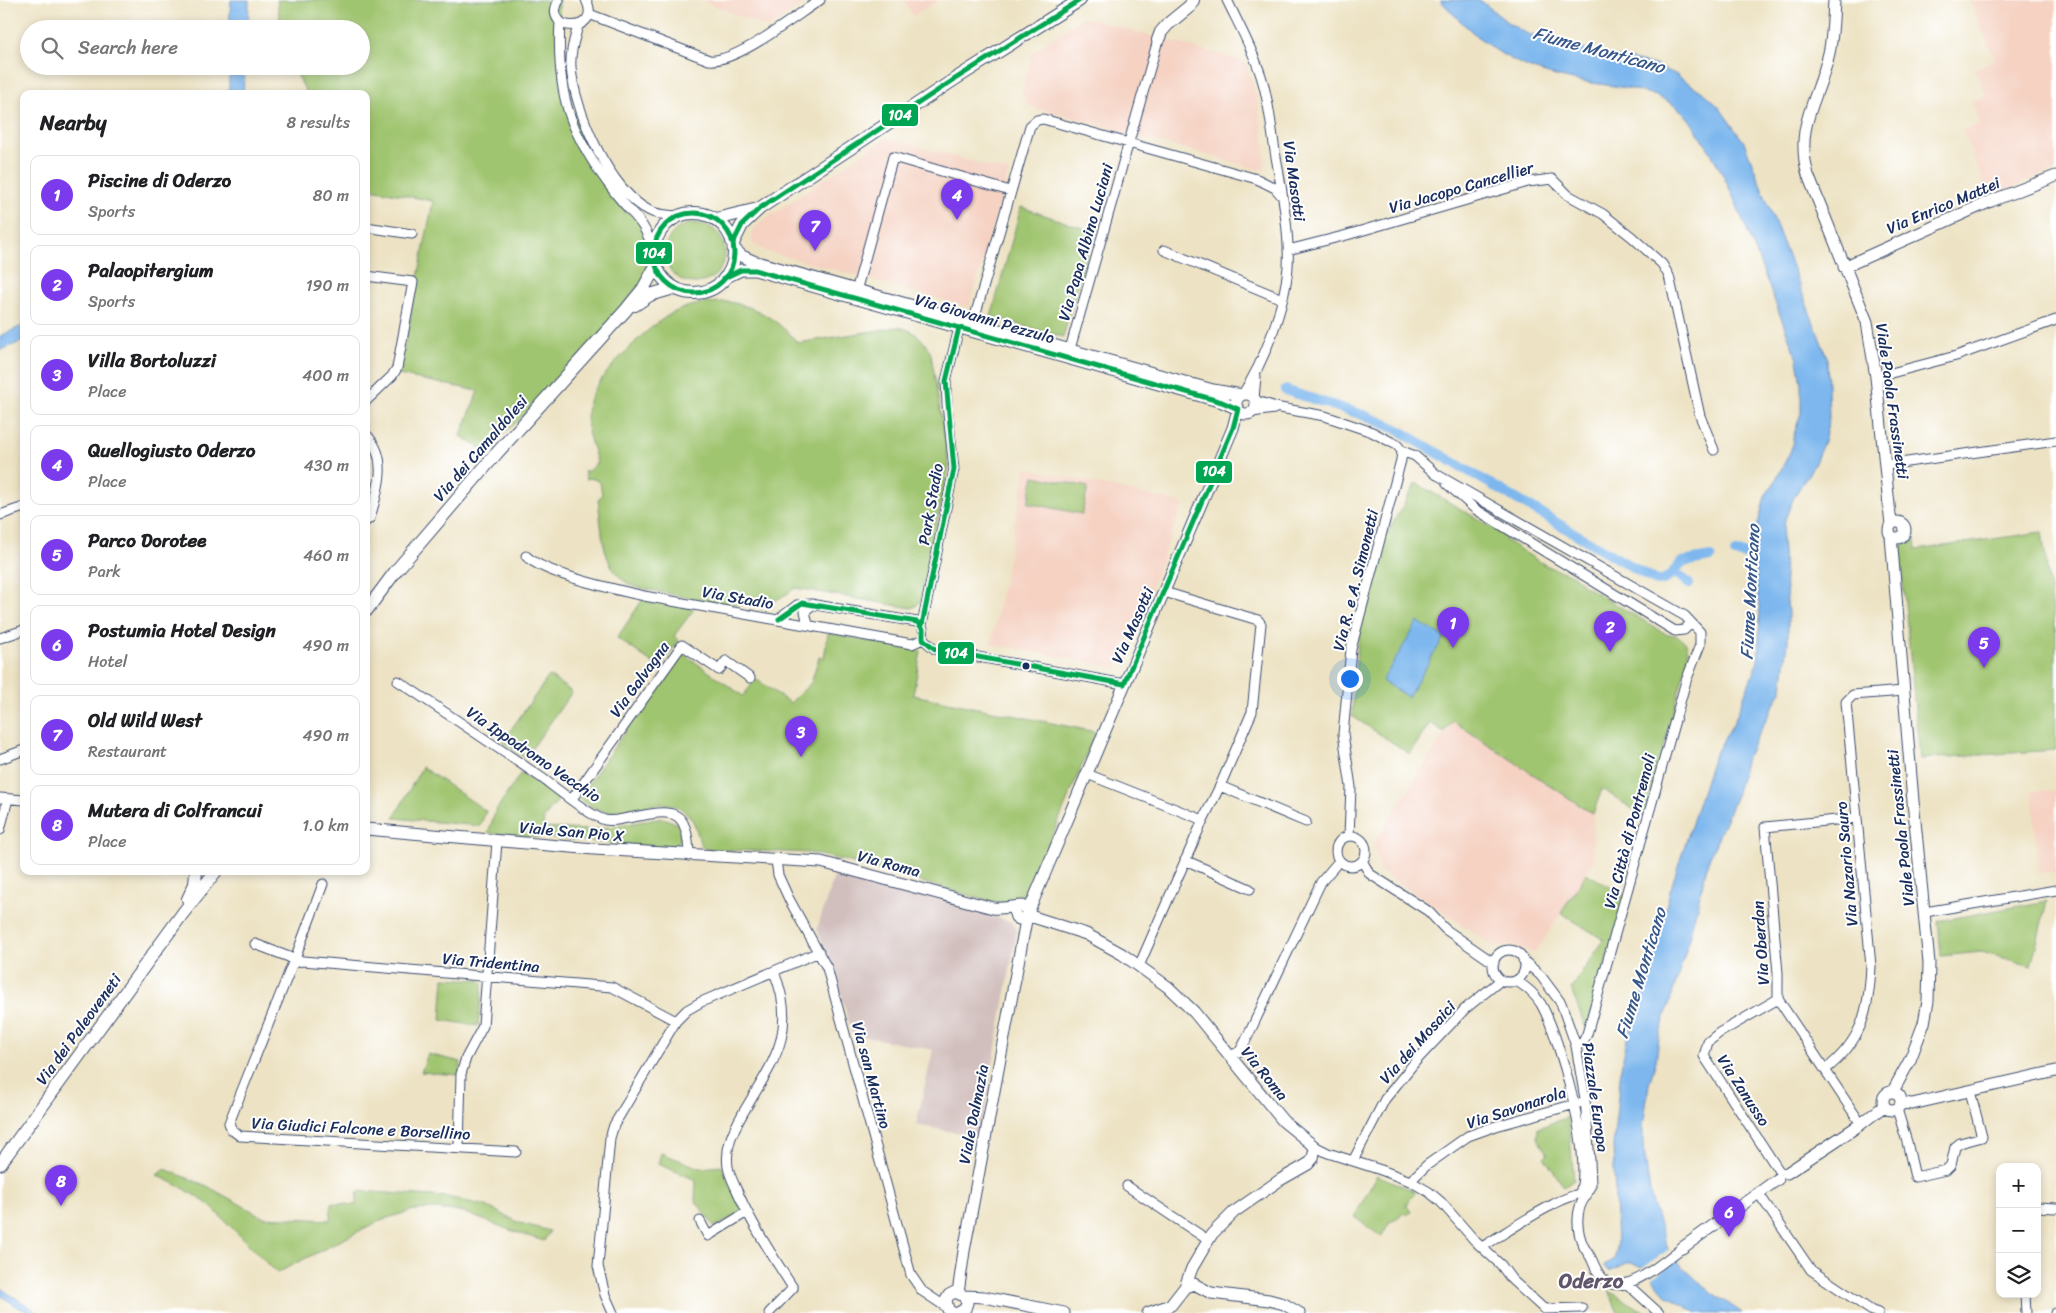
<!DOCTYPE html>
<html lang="en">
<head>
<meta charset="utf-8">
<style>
	:root { --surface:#fff; --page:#f6f6f6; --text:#202124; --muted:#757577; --line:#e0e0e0; --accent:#7c3aed }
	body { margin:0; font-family:Sriracha,sans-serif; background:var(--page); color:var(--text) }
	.controls { position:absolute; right:15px; bottom:15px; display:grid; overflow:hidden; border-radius:10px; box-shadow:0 2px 8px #0003 }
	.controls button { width:45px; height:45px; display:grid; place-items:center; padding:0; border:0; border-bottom:1px solid var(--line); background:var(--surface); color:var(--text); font:25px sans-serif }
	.you { position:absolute; left:1349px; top:678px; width:18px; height:18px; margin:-12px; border:4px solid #fff; border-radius:50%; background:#1a73e8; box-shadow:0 0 0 8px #1a73e833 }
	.badge { display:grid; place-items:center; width:32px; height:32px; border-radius:50%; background:var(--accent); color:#fff; font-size:16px; font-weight:700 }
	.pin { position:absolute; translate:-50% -41px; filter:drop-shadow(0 1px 2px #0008) }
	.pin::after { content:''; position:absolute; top:26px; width:18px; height:15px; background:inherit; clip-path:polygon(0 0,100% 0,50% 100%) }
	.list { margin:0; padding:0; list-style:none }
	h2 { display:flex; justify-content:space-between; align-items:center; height:65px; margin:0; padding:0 20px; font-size:21px }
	h2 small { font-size:16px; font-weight:400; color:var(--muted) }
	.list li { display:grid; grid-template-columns:32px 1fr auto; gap:15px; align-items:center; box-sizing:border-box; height:80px; margin:0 10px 10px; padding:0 10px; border:1px solid var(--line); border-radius:10px }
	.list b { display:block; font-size:19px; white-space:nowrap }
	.list p { margin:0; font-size:16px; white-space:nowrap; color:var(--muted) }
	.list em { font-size:16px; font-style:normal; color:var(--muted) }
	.icon { flex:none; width:28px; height:28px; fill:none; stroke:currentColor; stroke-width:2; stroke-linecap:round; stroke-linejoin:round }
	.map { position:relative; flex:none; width:2056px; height:1313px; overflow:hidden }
	.search { position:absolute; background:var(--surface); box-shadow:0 2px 8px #0003; left:20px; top:20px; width:350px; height:55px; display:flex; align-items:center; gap:12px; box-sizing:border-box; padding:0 18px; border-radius:28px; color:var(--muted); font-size:19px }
	.panel { position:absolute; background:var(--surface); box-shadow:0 2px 8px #0003; left:20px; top:90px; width:350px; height:785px; border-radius:10px }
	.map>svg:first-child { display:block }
	.built { fill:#f5d2c2 }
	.industrial { fill:#d1bfbd }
	.green { fill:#a0c570; stroke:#5e7a67 }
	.water { fill:#7db7ee; stroke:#4c73a6 }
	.pier { fill:#ede3c4 }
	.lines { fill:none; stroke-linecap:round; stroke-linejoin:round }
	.canal { stroke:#7db7ee; stroke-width:10 }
	.street-casing { stroke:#3a4a6d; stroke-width:11 }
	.secondary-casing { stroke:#3a4a6d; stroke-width:13 }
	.primary-casing { stroke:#3a4a6d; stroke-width:14 }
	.street { stroke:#fff; stroke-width:9 }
	.secondary { stroke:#fff; stroke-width:11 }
	.primary { stroke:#fff; stroke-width:12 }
	.bus-1-casing { stroke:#fff; stroke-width:9 }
	.bus-1 { stroke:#00a651; stroke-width:5 }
	.bus-dot { fill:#1b2f5e; stroke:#fff; stroke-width:2 }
	.labels { text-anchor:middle; stroke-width:4; stroke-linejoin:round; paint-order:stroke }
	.street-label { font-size:16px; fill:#1b2f5e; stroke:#fff }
	.water-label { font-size:18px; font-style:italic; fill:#385889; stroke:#fff }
	.district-label { font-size:21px; font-weight:bold; fill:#60576a; stroke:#fff }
	.line-badge { stroke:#fff; stroke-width:2 }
	.badge-label { font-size:14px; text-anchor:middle; font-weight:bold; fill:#fff }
</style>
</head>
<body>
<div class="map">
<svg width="2056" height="1313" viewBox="0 0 2056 1313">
	<rect width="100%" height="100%" fill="#fff"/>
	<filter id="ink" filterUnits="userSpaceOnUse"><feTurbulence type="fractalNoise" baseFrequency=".02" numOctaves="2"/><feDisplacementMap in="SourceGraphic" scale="10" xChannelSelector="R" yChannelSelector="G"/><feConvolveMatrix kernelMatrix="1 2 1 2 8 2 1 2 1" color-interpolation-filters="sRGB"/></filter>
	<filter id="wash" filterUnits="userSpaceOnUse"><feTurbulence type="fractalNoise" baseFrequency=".0096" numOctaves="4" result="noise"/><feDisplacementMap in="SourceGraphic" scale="20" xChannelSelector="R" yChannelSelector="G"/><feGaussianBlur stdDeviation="1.12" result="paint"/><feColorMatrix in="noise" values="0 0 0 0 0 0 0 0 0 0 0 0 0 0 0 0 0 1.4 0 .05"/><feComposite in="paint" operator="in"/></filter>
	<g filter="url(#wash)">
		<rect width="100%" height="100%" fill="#ede3c4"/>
		<!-- built -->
		<path class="built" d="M701 0H811L768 28Z
			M904 0H939L913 16Z
			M1970 0H2056V170L1989 197 1963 130 1981 124 1972 101 1987 96 1975 69 1995 60Z
			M1083 17 1246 62 1257 98 1265 145 1264 171 1027 105 1022 93 1032 53Z
			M886 138 1009 172 969 307 766 251 753 244 751 233 759 223Z
			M1026 468 1183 503 1139 619 1134 621 1116 667 991 644Z
			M1453 721 1593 814V863L1535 953 1511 946 1496 947 1380 871 1374 843Z
			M2056 790V874L2051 872 2039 873 2032 791Z"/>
		<!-- industrial -->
		<path class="industrial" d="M835 873 933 897 1011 922 1017 930 980 1137 916 1125 933 1050 852 1034 834 968 817 929Z"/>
		<!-- green -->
		<path class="green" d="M277 0H559V70L588 156 640 220 653 250 656 266 552 391 484 451 461 436 478 391 399 375 433 201 366 188V94H307L293 66H361V29H281Z
			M1021 207 1094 232 1063 337 991 317Z
			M665 253a30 30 0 1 1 60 0a30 30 0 1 1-60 0Z
			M729 302C759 307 778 321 798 343L898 327C915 330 924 339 931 354L949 466 920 602 916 606 911 608 795 588C786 595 777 601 765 603 732 610 670 593 635 587 600 572 603 533 598 500L602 494 600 482 591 478 586 479 584 471H588L597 463C594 448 585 431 587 415 587 406 590 397 594 390 608 367 652 321 677 311 693 303 711 302 729 302Z
			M1034 476 1088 487 1082 514 1028 503Z
			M1416 483 1507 536 1505 540C1520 549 1534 559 1549 567 1561 572 1576 573 1583 585L1668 635H1677L1686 643 1689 654 1645 817 1602 789 1593 814 1453 721 1444 732 1430 723 1410 754 1352 716 1357 650 1364 608 1385 537Z
			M2042 532 2056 633V750L1920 759 1900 552 1902 546 1915 540 1916 550Z
			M643 599 694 609 674 636 679 640 660 668 617 638Z
			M828 633 921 651 913 695 1096 732 1032 884C1023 899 1010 905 993 902L843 860 810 853 706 849 701 846C698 837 696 824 690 817 667 785 625 824 595 808 589 805 582 803 579 797L681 652 743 696 756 679 790 703 811 683 819 657 824 658Z
			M549 676 572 692 525 758 502 742Z
			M422 767 486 811 480 826 394 818Z
			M521 773 559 799 544 818 543 828 590 830 663 818 676 823 680 829V840L677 844 669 848 488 833 496 810Z
			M1586 873 1627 897 1586 1029 1571 989 1604 940 1561 913Z
			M2047 901 2031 966 1982 952 1941 956 1938 921Z
			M444 978 480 980 483 983 478 1026 441 1020Z
			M428 1054 461 1062 459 1075 421 1072Z
			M1568 1117 1574 1180 1564 1187 1544 1157 1548 1155 1537 1138 1538 1128Z
			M661 1153 700 1168 722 1166 730 1186 743 1211 716 1227 713 1225 695 1200 696 1180 658 1164Z
			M165 1169 207 1186 263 1217 330 1220 331 1203 356 1205 358 1191 448 1197 486 1206 520 1223 550 1231 544 1241 515 1232 463 1212 436 1209 414 1210 381 1220 277 1273 208 1204 183 1188 157 1175Z
			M1377 1175 1416 1192 1406 1204 1412 1212 1406 1215 1404 1213 1389 1223 1382 1237 1354 1217Z
			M1609 1291 1647 1313H1618Z"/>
		<!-- water -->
		<path class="water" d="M231 0H249L248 29H229Z
			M1440 0H1480L1507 22 1525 33 1562 45 1655 65 1675 74 1707 95 1719 107 1744 142 1827 357 1829 418 1824 441 1814 465 1794 497 1785 519 1782 540 1788 613V642L1782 689 1746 758 1737 793 1709 859 1686 950 1659 1037 1656 1061 1649 1084 1643 1126V1144L1651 1198 1668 1249 1677 1261 1702 1285 1742 1313H1697L1667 1295 1642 1267 1633 1263H1628L1609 1271 1604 1265 1614 1260 1617 1248 1613 1145 1621 1068 1627 1039 1645 988 1670 891 1713 758 1734 722 1758 661 1760 615 1755 569V536L1765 496 1775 482 1791 450 1794 434 1801 413V384L1797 359C1783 323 1769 286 1755 250 1739 210 1725 173 1701 137 1694 127 1688 115 1678 108 1647 85 1605 87 1569 79 1510 67 1480 43 1440 0Z
			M229 66H245L243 94H229Z
			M24 325V341L0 350V336Z
			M1418 622 1444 637 1408 697 1382 681Z
			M0 1288 39 1313C23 1313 13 1303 0 1295Z"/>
		<!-- pier -->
		<path class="pier" d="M1671 1248 1679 1259 1649 1280 1640 1269Z"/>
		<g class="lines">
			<!-- canal -->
			<path class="canal" d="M1285 390 1363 415 1395 428 1656 581C1668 582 1675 570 1682 562L1711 557
				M1735 553 1769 556
				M1674 571 1689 584"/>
		</g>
	</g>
	<g filter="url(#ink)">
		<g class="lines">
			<defs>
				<path id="street" d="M559 0C540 34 604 34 586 0
					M1227 0C1239 25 1253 50 1261 76 1269 100 1271 126 1275 151 1281 186 1290 232 1288 267 1285 306 1264 363 1242 395
					M589 14 709 60C737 63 795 16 820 0
					M560 21C556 97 570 135 616 194 634 217 644 220 653 250
					M578 26C574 40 570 53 571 67 574 110 610 192 650 211 658 215 668 215 677 216
					M366 227 412 234
					M1164 250 1282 299
					M1288 250 1347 235 1528 182 1552 179 1568 195 1603 214 1632 237 1662 264 1669 276 1672 289 1700 416 1714 450
					M366 276 413 282 397 368 392 376 366 401
					M855 295 893 157 1010 191
					M973 323 1030 126 1037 120 1043 119 1257 179 1275 188 1281 195
					M1068 356 1158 40
					M1876 377 1956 356 2056 320
					M1254 398 1256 376
					M1256 401 1280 408 1325 416 1372 432 1397 445 1402 451 1415 456 1437 475
					M1252 412 1274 409
					M366 434C390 459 378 489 370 518L366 521
					M1886 465 2056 441
					M1434 473 1685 616 1700 632V645L1686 681 1587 1034 1583 1042 1576 1046
					M1447 484 1475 509 1675 631 1684 630 1690 624
					M0 515 24 507
					M526 556C544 574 617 590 644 596L912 644 923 639
					M1164 592 1258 620 1261 624 1252 712 1220 786
					M779 619 797 605 810 604 917 622C924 626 924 631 923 639
					M808 625 805 611 813 604
					M922 625 954 469 947 404 946 381 959 328
					M0 638 24 630
					M923 639 935 649 1124 684
					M398 681C446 713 494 745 542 778 556 788 591 817 605 820 612 822 621 819 628 818 670 810 688 804 689 856
					M0 759 24 750
					M1087 774 1203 820 1220 786 1306 822
					M0 798 24 800
					M572 799 682 645 719 670 726 661 750 678
					M1857 818 1765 827 1778 973V999L1861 1124
					M0 830 8 799
					M1336 851a15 15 0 1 1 30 0a15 15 0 1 1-30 0Z
					M1349 836 1351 787 1343 734 1351 649 1401 460 1402 451
					M776 860 778 875 789 899 827 968 911 1275 922 1291 946 1307
					M1185 860 1250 889
					M1362 861 1370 874 1428 911 1445 929 1494 963
					M323 884 296 956V962L292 965 229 1123 232 1130 240 1136 516 1152
					M1925 912 2056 890
					M255 944 289 957 296 962 303 961 612 987 676 1021
					M1493 966a16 16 0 1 1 32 0a16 16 0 1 1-32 0Z
					M1523 960 1541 976 1561 1003 1576 1046 1585 1099 1590 1161 1591 1185 1586 1194
					M1139 966 1203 820
					M1516 981C1527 987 1534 993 1541 1004 1560 1037 1593 1157 1580 1193
					M1778 999 1719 1033 1708 1042 1704 1056 1779 1171
					M1231 1056 1240 1051 1246 1040 1321 882 1339 861
					M1825 1070C1862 1041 1869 1011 1871 966L1846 702 1853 695 1904 691
					M1897 1109 1907 1142 1915 1177 1946 1170 1951 1165 1955 1147 1960 1143 1982 1137 1970 1091
					M1314 1146 1328 1153 1381 1170 1410 1181 1429 1192 1441 1202 1476 1242 1501 1265 1512 1280 1544 1309 1582 1308
					M459 1148 461 1074 466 1058 483 1026 497 841
					M1353 1161 1385 1099 1415 1062 1465 1009 1501 980
					M1410 1181 1427 1165 1468 1136 1496 1126 1579 1103
					M1127 1186 1208 1240
					M1759 1194 1811 1270 1872 1311 1878 1313
					M2037 1207 2056 1208
					M700 1221 708 1236 747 1212
					M1482 1247C1505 1233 1528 1217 1552 1205 1562 1199 1574 1196 1583 1192L1586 1196C1575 1209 1576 1231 1584 1247 1586 1251 1590 1255 1592 1260 1597 1272 1603 1285 1618 1285 1639 1284 1665 1260 1682 1248
					M1626 1283 1659 1313
					M2025 1294 2026 1313
					M613 1313 605 1295 598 1266 610 1138 614 1125 676 1021 687 1010 701 1002 819 952
					M769 1313 793 1288C774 1258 754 1228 739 1195 735 1186 730 1177 728 1167 725 1146 733 1131 743 1113 772 1063 799 1033 774 972
					M2055 1313H2056"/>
				<path id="secondary" d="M1834 0C1833 18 1833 36 1829 53 1819 100 1794 124 1808 175L1867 322 1876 377 1891 525
					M734 249 742 256 753 261 1213 390 1242 395
					M1844 267 1991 201 2056 176
					M724 278 741 270H755L1222 402 1238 409 1233 428 1028 913
					M1236 404a10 10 0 1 1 20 0a10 10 0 1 1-20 0Z
					M1889 530a8 8 0 1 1 16 0a8 8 0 1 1-16 0Z
					M1891 536 1913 801 1929 963 1928 1001 1924 1023 1910 1060 1893 1091
					M366 829 594 849 821 862 993 908C1004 909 1013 906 1023 906L1028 911 1025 918 1019 919 1016 917 1014 911 1017 907
					M1883 1101a9 9 0 1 1 18 0a9 9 0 1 1-18 0Z
					M1901 1103 1912 1104 2056 1071
					M1787 1173 1861 1124 1884 1106
					M1682 1248 1778 1179
					M1185 1287 1194 1284 1211 1293 1269 1300 1284 1304 1299 1313
					M958 1293 964 1251 1027 915 1086 934 1122 954 1168 987 1194 1012 1283 1121 1315 1147 1313 1158 1308 1164 1280 1180 1234 1212 1212 1234 1192 1268 1185 1287 1171 1305 1148 1313
					M964 1296 984 1297 1064 1313
					M953 1313 948 1310 946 1300 949 1295 955 1292 964 1296 967 1303 965 1309 958 1313"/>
				<path id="primary" d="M1158 40 1161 32 1168 24 1190 6 1193 0
					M654 253a40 40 0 1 1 80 0a40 40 0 1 1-80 0Z
					M716 219 758 209
					M733 243 742 225 760 208 955 79 1080 0
					M635 305 650 295 674 288
					M366 611 395 572 496 454 625 311 643 289 656 266
					M188 899 195 884 196 871
					M0 1164 183 913 216 871"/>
			</defs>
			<!-- street casing -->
			<use href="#street" class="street-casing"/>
			<!-- secondary casing -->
			<use href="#secondary" class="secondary-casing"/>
			<!-- primary casing -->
			<use href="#primary" class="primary-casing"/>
			<!-- street -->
			<use href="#street" class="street"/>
			<!-- secondary -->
			<use href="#secondary" class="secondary"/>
			<!-- primary -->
			<use href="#primary" class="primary"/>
			<defs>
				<path id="bus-1" d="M654 253a40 40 0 1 1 80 0a40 40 0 1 1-80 0Z
					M733 243 742 225 760 208 955 79 1080 0
					M724 278 741 270H755L1222 402 1238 409 1233 428 1124 684 935 649 923 639V629L917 622 802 603 779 619
					M922 625 954 469 946 381 959 328"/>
			</defs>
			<!-- bus-1 casing -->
			<use href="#bus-1" class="bus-1-casing"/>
			<!-- bus-1 -->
			<use href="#bus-1" class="bus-1"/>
		</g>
	</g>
	<!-- markers -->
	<circle class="bus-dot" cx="1026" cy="666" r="4.5"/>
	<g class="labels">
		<!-- street labels -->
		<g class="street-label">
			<text transform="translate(1295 181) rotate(82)" y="6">Via Masotti</text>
			<text transform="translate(1461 187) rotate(-16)" y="6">Via Jacopo Cancellier</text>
			<text transform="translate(1943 205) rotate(-23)" y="6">Via Enrico Mattei</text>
			<text transform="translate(1085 242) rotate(-74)" y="6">Via Papa Albino Luciani</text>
			<text transform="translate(985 318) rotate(16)" y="6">Via Giovanni Pezzulo</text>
			<text transform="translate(1893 401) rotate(82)" y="6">Viale Paola Frassinetti</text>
			<text transform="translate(480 448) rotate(-49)" y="6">Via dei Camaldolesi</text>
			<text transform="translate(930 504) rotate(-80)" y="6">Park Stadio</text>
			<text transform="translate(1355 580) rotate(-76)" y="6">Via R. e A. Simonetti</text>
			<text transform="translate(738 597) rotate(10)" y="6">Via Stadio</text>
			<text transform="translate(1132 625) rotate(-66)" y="6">Via Masotti</text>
			<text transform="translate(639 679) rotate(-54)" y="6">Via Galvagna</text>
			<text transform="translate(534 754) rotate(34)" y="6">Via Ippodromo Vecchio</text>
			<text transform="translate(1900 828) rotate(-96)" y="6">Viale Paola Frassinetti</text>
			<text transform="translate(572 831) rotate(5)" y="6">Viale San Pio X</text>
			<text transform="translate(1629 831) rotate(-75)" y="6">Via Città di Pontremoli</text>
			<text transform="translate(889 863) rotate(15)" y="6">Via Roma</text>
			<text transform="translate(1846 864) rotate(-95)" y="6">Via Nazario Sauro</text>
			<text transform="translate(1760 943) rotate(-94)" y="6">Via Oberdan</text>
			<text transform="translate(491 962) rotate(5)" y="6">Via Tridentina</text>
			<text transform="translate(78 1029) rotate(-54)" y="6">Via dei Paleoveneti</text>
			<text transform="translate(1417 1042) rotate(-48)" y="6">Via dei Mosaici</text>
			<text transform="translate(1265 1073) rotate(51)" y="6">Via Roma</text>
			<text transform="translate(872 1075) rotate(75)" y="6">Via san Martino</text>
			<text transform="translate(1744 1090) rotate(57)" y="6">Via Zanusso</text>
			<text transform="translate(1596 1097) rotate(82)" y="6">Piazzale Europa</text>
			<text transform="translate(1516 1107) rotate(-18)" y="6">Via Savonarola</text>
			<text transform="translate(973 1114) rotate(-79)" y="6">Viale Dalmazia</text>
			<text transform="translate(361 1128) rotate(3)" y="6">Via Giudici Falcone e Borsellino</text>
		</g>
		<!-- water labels -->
		<g class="water-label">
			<text transform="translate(1599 50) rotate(15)" y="6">Fiume Monticano</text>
			<text transform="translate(1750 592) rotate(-87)" y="6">Fiume Monticano</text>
			<text transform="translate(1641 973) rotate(-73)" y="6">Fiume Monticano</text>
		</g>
		<!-- district labels -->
		<g class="district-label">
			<text x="1591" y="1288">Oderzo</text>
		</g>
	</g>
	<g class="line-badge">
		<rect x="881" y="103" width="38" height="24" rx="5" fill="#00a651"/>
		<rect x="635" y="241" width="38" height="24" rx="5" fill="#00a651"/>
		<rect x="1195" y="460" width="38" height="24" rx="5" fill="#00a651"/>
		<rect x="937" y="641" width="38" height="24" rx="5" fill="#00a651"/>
	</g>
	<g class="badge-label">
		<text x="900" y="120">104</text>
		<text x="654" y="258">104</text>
		<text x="1214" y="476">104</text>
		<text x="956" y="658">104</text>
	</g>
</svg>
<div class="controls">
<button>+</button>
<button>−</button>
<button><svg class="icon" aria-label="layers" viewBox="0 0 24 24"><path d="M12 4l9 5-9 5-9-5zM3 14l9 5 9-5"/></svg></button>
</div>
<div class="you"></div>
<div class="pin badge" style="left:1453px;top:648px">1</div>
<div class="pin badge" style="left:1610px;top:652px">2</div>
<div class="pin badge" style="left:801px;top:757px">3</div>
<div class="pin badge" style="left:957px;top:220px">4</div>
<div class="pin badge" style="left:1984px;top:668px">5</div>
<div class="pin badge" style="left:1729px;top:1237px">6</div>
<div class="pin badge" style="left:815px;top:251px">7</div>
<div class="pin badge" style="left:61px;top:1206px">8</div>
<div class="search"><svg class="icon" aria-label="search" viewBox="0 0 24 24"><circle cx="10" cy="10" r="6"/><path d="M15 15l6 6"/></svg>Search here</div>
<section class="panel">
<h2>Nearby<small>8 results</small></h2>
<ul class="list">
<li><span class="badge">1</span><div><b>Piscine di Oderzo</b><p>Sports</p></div><em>80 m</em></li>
<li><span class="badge">2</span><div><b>Palaopitergium</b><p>Sports</p></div><em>190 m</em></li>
<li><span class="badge">3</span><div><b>Villa Bortoluzzi</b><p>Place</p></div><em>400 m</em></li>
<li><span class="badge">4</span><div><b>Quellogiusto Oderzo</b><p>Place</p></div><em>430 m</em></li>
<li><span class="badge">5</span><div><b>Parco Dorotee</b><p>Park</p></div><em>460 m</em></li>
<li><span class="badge">6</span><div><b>Postumia Hotel Design</b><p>Hotel</p></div><em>490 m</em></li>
<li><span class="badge">7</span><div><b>Old Wild West</b><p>Restaurant</p></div><em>490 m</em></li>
<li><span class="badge">8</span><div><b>Mutera di Colfrancui</b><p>Place</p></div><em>1.0 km</em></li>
</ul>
</section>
</div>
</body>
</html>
